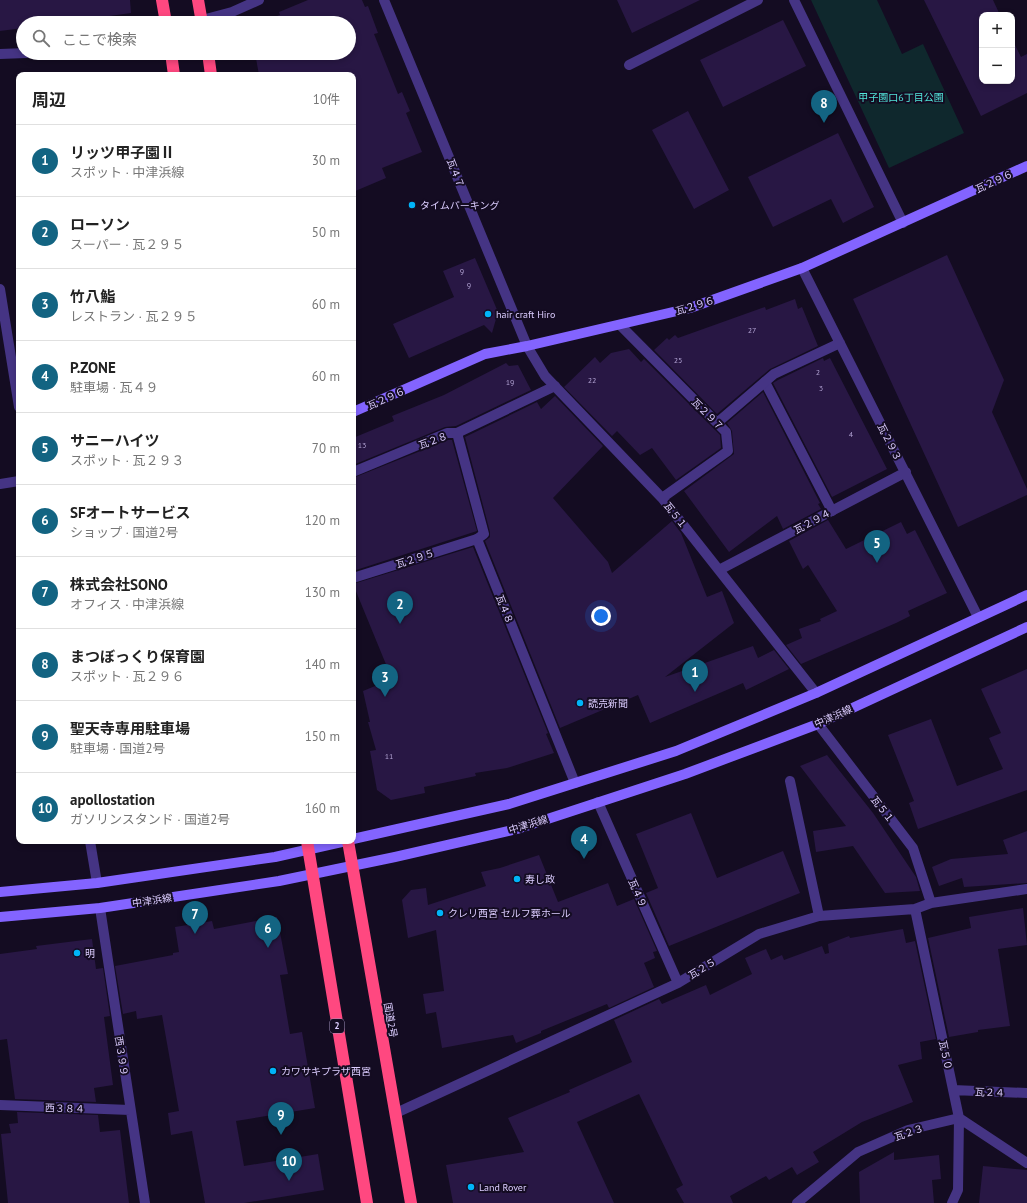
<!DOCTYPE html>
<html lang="ja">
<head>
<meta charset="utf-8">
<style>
	:root { --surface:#fff; --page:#f6f6f6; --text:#222; --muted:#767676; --line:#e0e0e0; --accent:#136482 }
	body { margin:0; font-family:"PT Sans","Noto Sans JP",sans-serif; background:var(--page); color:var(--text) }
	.controls { position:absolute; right:12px; top:12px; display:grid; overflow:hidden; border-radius:8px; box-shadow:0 2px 6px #0003 }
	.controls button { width:36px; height:36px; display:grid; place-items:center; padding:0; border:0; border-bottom:1px solid var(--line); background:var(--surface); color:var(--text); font:20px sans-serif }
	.you { position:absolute; left:601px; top:616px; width:14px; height:14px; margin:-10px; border:3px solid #fff; border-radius:50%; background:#1a73e8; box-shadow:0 0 0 6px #1a73e833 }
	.badge { display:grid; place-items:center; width:26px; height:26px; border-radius:50%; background:var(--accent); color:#fff; font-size:13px; font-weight:700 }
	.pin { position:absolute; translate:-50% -33px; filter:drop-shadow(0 1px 2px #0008) }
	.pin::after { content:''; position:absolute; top:21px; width:14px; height:12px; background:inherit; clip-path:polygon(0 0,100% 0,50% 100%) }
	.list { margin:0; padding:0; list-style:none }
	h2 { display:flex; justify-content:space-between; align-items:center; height:52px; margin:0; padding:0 16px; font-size:17px }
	h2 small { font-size:13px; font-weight:400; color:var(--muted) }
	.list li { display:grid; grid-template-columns:26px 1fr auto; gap:12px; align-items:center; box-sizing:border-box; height:72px; padding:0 16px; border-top:1px solid var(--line) }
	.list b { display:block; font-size:15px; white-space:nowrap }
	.list p { margin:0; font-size:13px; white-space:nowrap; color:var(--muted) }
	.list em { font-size:13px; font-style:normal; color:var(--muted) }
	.icon { flex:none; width:22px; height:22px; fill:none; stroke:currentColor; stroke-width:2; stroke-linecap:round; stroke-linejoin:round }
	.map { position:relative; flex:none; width:1027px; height:1203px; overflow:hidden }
	.search { position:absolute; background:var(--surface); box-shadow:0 2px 6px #0003; left:16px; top:16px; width:340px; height:44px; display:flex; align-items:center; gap:10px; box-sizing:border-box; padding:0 14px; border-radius:22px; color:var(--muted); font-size:15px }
	.panel { position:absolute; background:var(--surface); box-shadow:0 2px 6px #0003; left:16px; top:72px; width:340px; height:772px; border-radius:8px }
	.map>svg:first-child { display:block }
	.green { fill:#0f282d }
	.building { fill:#281744 }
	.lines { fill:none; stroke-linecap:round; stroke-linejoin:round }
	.lane { stroke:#453484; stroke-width:10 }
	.street { stroke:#453484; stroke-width:10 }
	.secondary { stroke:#8364ff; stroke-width:10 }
	.highway { stroke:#ff4880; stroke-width:12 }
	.poi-dot { fill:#00b4f8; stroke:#140c22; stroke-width:1.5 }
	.labels { text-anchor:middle; stroke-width:4; stroke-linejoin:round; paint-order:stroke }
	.number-label { font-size:8px; fill:#afa0d0 }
	.shield { fill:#140c22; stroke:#a093bd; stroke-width:1 }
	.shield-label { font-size:9px; font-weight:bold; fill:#dccdff }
	.park-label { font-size:10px; fill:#52e6db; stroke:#140c22 }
	.street-label { font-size:10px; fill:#dccdff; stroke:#140c22 }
	.poi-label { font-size:10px; fill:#dccdff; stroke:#140c22; text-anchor:start }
</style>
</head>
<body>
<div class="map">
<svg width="1027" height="1203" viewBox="0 0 1027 1203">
	<rect width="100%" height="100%" fill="#140c22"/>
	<!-- green -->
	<path class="green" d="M811 0H877L902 54 923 44 964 133 889 168Z"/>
	<!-- building -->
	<path class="building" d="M0 0H130L131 13 60 23H23V28L0 31Z
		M308 0H362L365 7 368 6 378 33 374 34 398 94 402 92 410 111 406 113 422 152 382 168 386 178 353 192V75H259L255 53H349V23H256L280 15 279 12Z
		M617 0H700L632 33Z
		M924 0H993L1000 15H982V81H1012V39L1021 57 1027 54V93L981 116Z
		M783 20 806 66 723 107 700 60Z
		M688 111 729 190 694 209 652 130Z
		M838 133 874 207 843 223 831 199 773 227 748 177Z
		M947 255 1004 380 992 412 1027 489V495L958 527 853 299Z
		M475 258 498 312 492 333 484 325 409 358 393 324 454 297 443 271Z
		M795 299 798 309 802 307 818 346 770 369 717 414 654 350 667 338 669 340 675 335 678 338 765 307 766 310Z
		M629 349 641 362 644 359 720 435 721 448 676 480 652 448 640 455 617 431 612 436 564 387 595 357 600 363 611 353Z
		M823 358 824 361 830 358 887 469 832 497 773 383 778 380Z
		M506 363 509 366 518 365 531 390 456 426 445 427 353 465V438L394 421 392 416 444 395Z
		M763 392 820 503 818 504 821 509 783 529 777 516 729 552 684 491 734 454 732 431 727 423Z
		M555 396 603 446 553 498 608 562 612 573 672 521 681 533 707 597 722 591 734 623 665 677 753 646 758 658 774 650 789 669 746 690 743 683 650 723 638 695 560 728 485 541 490 537V532L465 437 537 402 541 409Z
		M448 440H452L477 531 353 571V478Z
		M828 520 846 549 901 522 907 534 915 530 947 593 908 611 910 616 896 623 801 664 786 645 802 638 799 629 821 621 820 619 837 611 808 565 803 569 789 541Z
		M473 547 548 733 546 734 554 753 507 768 475 773 476 776 424 787 425 793 391 800 377 790 370 751 376 750 368 722H370L363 691 392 679 353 584Z
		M1027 669V790L918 829 909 803 914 801 888 735 931 719 957 786 1003 769 989 738 1001 733 981 689Z
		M827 755 873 813 916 877 920 891 885 893 853 846 816 852 813 831 846 826 800 766Z
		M691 813 717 878 783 851 800 893 669 946 646 893 658 888 636 834Z
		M1027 831V883L964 887 962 878 939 886 932 867 951 859 1008 854 1003 840Z
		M539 855 558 902 608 883 617 906 634 899 657 951 653 952 655 958 644 963 654 987 609 1008 607 1004 541 1031V1033L516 1043 513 1035 442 1048 436 1012 426 1014 423 994 444 991 436 930 408 938 402 900 411 890 426 888 428 905 486 886 481 872 500 868Z
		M1023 908 1027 945 998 949 1010 1026 978 1030V1032L949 1037 928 938 971 928 969 917Z
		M277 917 288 974 280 975 290 1034 302 1032 315 1108 236 1121 244 1166 318 1154 324 1190 244 1203H205L192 1131 171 1135 168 1113 179 1111 162 1015 137 1019 136 1011 123 1014 115 966 173 955V953L179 952 175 927 212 921 214 929Z
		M903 929 906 943 915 941 936 1039 920 1042 922 1059 898 1065 913 1102 862 1122 813 1152 819 1162 797 1175 792 1167 769 1180 766 1176 730 1196 733 1203H684L676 1189 683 1185 639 1094 577 1122 614 1203H453L446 1165 524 1152 508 1118 570 1092 569 1090 632 1062 614 1020 659 999 662 1004 706 985 710 995 752 974 745 958 766 949 771 960 782 955 784 960 822 946 825 954 829 953 828 944 849 936 850 938Z
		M92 939 96 969 103 968 110 1016 104 1017 113 1085 94 1088 96 1102 15 1099 7 1039 0 1040V954L37 949 36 946Z
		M17 1112 98 1115 100 1132 120 1130 129 1203H8L1 1134 11 1133 9 1124 18 1123Z
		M894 1152V1160L939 1155 941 1179 932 1180 934 1203H860L859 1172Z
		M983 1166 1027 1170V1203H979Z"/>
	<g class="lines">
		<!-- lane -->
		<path class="lane" d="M629 65 758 0
			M765 382 832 511
			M457 433 484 534 477 539
			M353 472 447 433H457L555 386
			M790 781 819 916"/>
		<!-- street -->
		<path class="street" d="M384 0 527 346 545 376 662 498 816 693
			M794 0 903 223
			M202 20 232 12 259 0
			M0 54 26 53
			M802 268 978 617
			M0 289 19 407
			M620 325 726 432 728 451 662 498
			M717 423 774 374 840 343
			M0 484 19 481
			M719 570 906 472
			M353 578 477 539 575 783
			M818 724 913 848 931 903
			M598 802 678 983
			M90 841 97 883
			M100 908 145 1203
			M915 909 959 1118 958 1190 952 1203
			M953 1090 1027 1093
			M0 1105 130 1110
			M396 1113 678 983 759 934 819 916 915 909 931 903 1027 889
			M797 1203 858 1152 908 1130 959 1118 1027 1163"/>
		<!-- secondary -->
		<path class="secondary" d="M353 412 485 354 527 346 690 308 802 268 1027 166
			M353 839 509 804 676 751 816 693 1027 595
			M0 892 97 883 275 857 346 841
			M0 917 100 908 279 881 395 857 517 829 685 774 818 724 1027 627"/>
		<!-- highway -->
		<path class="highway" d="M162 0 166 23
			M198 0 202 23
			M171 53 174 75
			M208 53 211 75
			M307 841 367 1203
			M348 841 411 1203"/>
	</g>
	<!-- markers -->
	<g class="poi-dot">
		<circle cx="412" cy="205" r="4"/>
		<circle cx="488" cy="314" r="4"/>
		<circle cx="580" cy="703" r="4"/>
		<circle cx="517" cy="879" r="4"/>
		<circle cx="440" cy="913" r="4"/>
		<circle cx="77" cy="953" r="4"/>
		<circle cx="273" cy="1071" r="4"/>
		<circle cx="471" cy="1187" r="4"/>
	</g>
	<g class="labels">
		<!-- number labels -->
		<g class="number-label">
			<text x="462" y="274">9</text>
			<text x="469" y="288">9</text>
			<text x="752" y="333">27</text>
			<text x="678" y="363">25</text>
			<text x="818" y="375">2</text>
			<text x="592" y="383">22</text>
			<text x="510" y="385">19</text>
			<text x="821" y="391">3</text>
			<text x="851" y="437">4</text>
			<text x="362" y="448">13</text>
			<text x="389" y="759">11</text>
		</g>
		<!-- shield labels -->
		<rect class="shield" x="330" y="1019" width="14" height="14" rx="3"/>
		<g class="shield-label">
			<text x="337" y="1029">2</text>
		</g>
		<!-- park labels -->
		<g class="park-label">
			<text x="901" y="101">甲子園口6丁目公園</text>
		</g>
		<!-- street labels -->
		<g class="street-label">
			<text transform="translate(456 173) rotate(68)" y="4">瓦４７</text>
			<text transform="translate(994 181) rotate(-25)" y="4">瓦２９６</text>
			<text transform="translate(695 305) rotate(-17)" y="4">瓦２９６</text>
			<text transform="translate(386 398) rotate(-24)" y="4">瓦２９６</text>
			<text transform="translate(708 414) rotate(45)" y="4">瓦２９７</text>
			<text transform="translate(433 440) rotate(-20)" y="4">瓦２８</text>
			<text transform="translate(890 442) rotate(63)" y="4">瓦２９３</text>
			<text transform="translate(676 515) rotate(51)" y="4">瓦５１</text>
			<text transform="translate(812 521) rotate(-28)" y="4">瓦２９４</text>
			<text transform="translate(415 558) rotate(-18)" y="4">瓦２９５</text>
			<text transform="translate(505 609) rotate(68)" y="4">瓦４８</text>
			<text transform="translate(833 716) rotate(-24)" y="4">中津浜線</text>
			<text transform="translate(883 809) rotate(52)" y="4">瓦５１</text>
			<text transform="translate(528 824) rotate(-17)" y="4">中津浜線</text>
			<text transform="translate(638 893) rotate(66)" y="4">瓦４９</text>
			<text transform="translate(152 900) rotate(-9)" y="4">中津浜線</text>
			<text transform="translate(702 968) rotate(-31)" y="4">瓦２５</text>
			<text transform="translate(391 1020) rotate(80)" y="4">国道2号</text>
			<text transform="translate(946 1055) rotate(78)" y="4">瓦５０</text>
			<text transform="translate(122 1056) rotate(81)" y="4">西３９９</text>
			<text transform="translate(990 1092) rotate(2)" y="4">瓦２４</text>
			<text transform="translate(65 1108) rotate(2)" y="4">西３８４</text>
			<text transform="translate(909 1132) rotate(-19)" y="4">瓦２３</text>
		</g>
		<!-- poi labels -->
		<g class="poi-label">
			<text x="420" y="209">タイムパーキング</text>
			<text x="496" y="318">hair craft Hiro</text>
			<text x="588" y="707">読売新聞</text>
			<text x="525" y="883">寿し政</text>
			<text x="448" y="917">クレリ西宮 セルフ葬ホール</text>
			<text x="85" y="957">明</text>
			<text x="281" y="1075">カワサキプラザ西宮</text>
			<text x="479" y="1191">Land Rover</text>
		</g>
	</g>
</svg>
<div class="controls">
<button>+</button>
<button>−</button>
</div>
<div class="you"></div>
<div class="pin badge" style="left:695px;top:692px">1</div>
<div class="pin badge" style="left:400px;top:624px">2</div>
<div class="pin badge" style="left:385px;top:697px">3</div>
<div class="pin badge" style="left:584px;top:859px">4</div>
<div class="pin badge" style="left:877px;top:563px">5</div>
<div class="pin badge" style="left:268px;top:948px">6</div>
<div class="pin badge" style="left:195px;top:934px">7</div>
<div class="pin badge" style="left:824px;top:123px">8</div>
<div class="pin badge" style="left:281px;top:1135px">9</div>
<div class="pin badge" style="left:289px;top:1181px">10</div>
<div class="search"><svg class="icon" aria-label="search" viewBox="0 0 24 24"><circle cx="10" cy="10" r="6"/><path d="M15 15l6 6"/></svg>ここで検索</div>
<section class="panel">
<h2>周辺<small>10件</small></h2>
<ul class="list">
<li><span class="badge">1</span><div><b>リッツ甲子園Ⅱ</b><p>スポット · 中津浜線</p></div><em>30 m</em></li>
<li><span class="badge">2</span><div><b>ローソン</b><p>スーパー · 瓦２９５</p></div><em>50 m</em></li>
<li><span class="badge">3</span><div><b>竹八鮨</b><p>レストラン · 瓦２９５</p></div><em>60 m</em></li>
<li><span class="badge">4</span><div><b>P.ZONE</b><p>駐車場 · 瓦４９</p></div><em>60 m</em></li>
<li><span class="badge">5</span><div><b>サニーハイツ</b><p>スポット · 瓦２９３</p></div><em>70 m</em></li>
<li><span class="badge">6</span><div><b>SFオートサービス</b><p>ショップ · 国道2号</p></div><em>120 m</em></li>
<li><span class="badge">7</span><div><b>株式会社SONO</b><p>オフィス · 中津浜線</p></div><em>130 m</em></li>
<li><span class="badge">8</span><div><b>まつぼっくり保育園</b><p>スポット · 瓦２９６</p></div><em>140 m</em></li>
<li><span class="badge">9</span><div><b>聖天寺専用駐車場</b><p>駐車場 · 国道2号</p></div><em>150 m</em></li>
<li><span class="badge">10</span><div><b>apollostation</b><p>ガソリンスタンド · 国道2号</p></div><em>160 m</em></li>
</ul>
</section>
</div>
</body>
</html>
